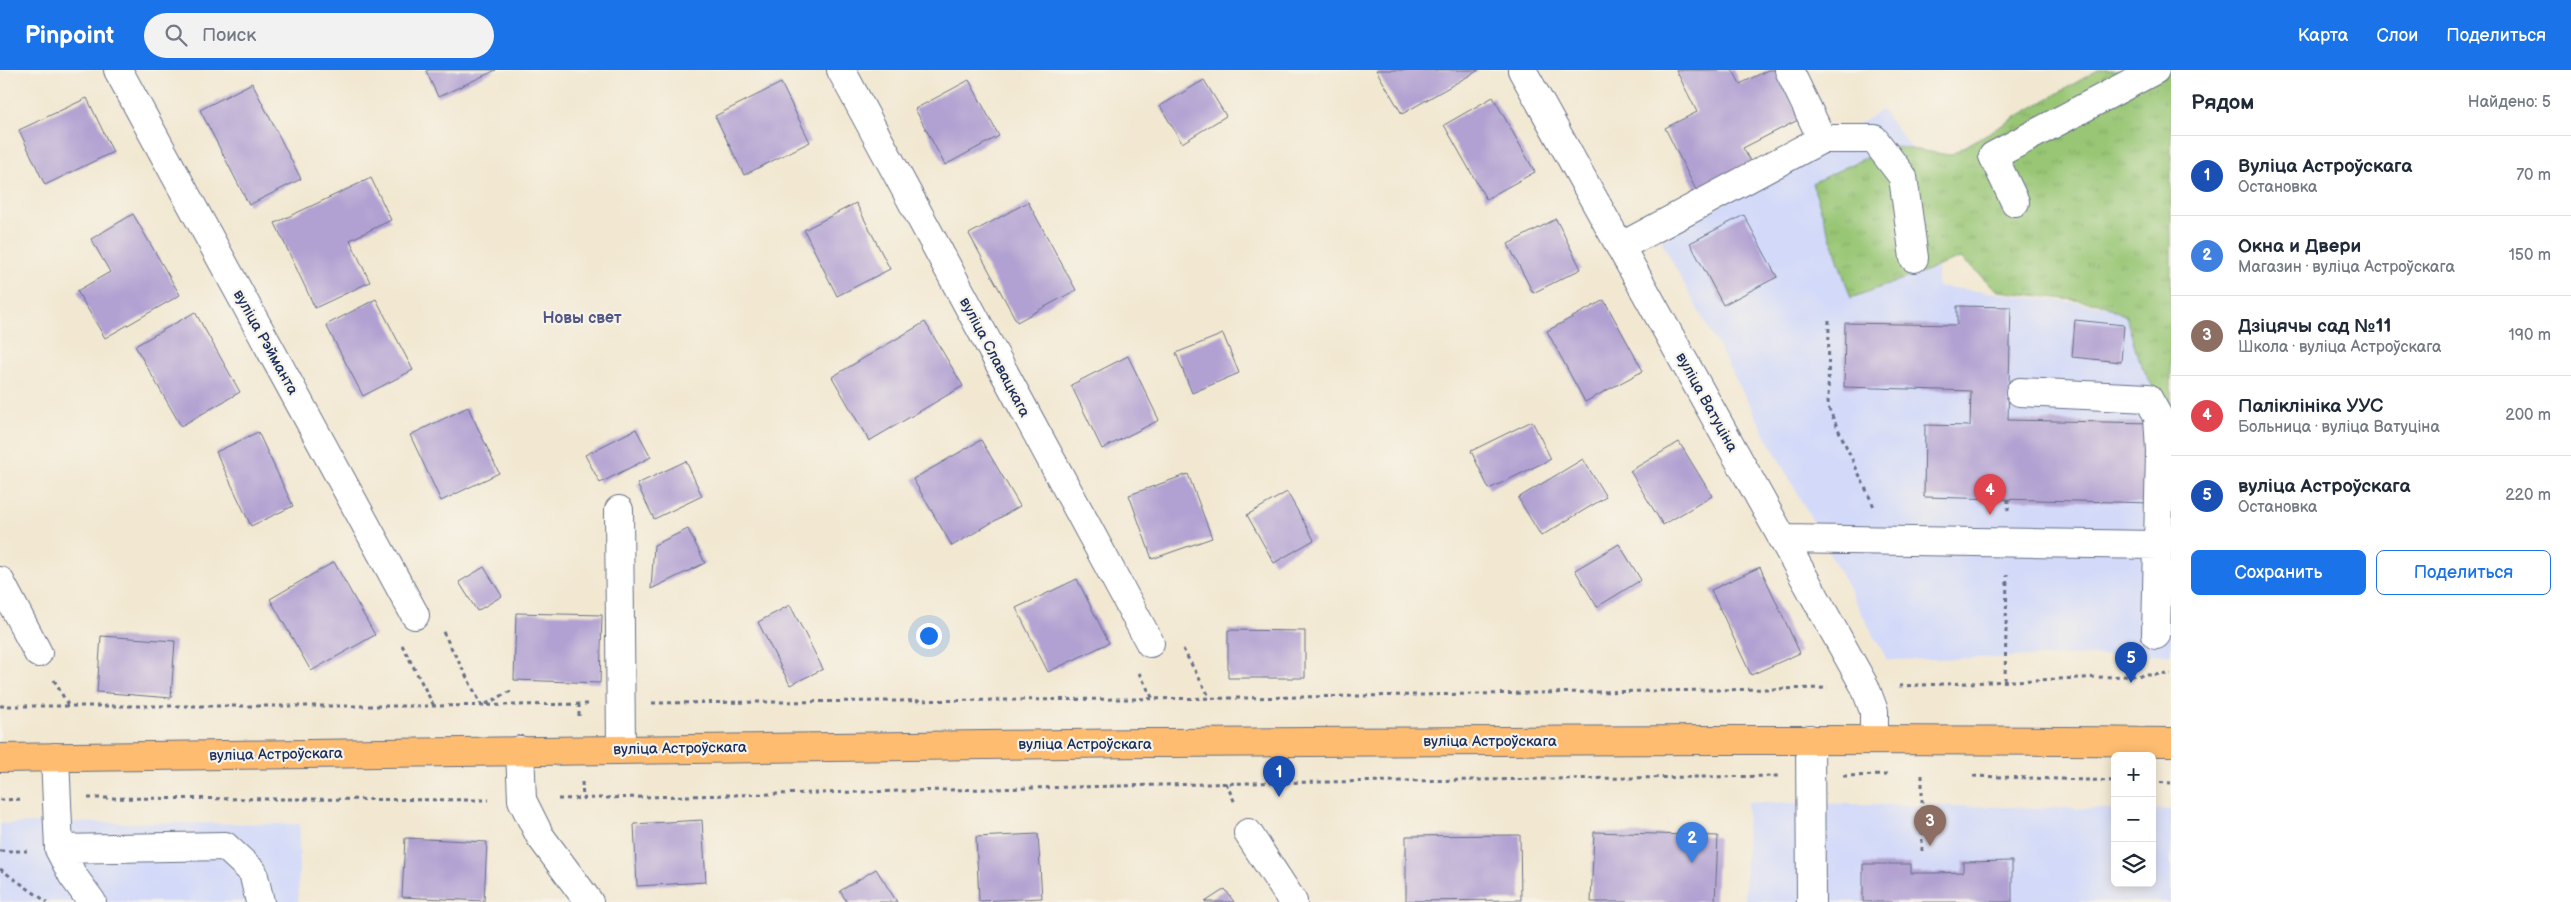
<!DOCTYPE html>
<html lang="ru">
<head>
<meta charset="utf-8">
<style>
	:root { --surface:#fff; --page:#f2f2f3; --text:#1f2937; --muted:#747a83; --line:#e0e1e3; --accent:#1a73e8 }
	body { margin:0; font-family:"Balsamiq Sans",sans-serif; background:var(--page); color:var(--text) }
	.controls { position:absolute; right:15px; bottom:15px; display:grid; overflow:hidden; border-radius:8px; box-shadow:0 2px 12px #0003 }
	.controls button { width:45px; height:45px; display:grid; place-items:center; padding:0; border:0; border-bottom:1px solid var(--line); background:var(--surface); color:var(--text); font:25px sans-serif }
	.you { position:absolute; left:928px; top:565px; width:18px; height:18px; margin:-12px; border:4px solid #fff; border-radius:50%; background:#1a73e8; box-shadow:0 0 0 8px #1a73e833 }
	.badge { display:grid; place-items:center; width:32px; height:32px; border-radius:50%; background:var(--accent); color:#fff; font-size:16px; font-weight:700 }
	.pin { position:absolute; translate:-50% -41px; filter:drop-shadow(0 1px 2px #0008) }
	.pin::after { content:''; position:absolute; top:26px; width:18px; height:15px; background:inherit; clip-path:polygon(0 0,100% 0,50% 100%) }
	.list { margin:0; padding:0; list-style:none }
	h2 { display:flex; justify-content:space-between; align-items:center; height:65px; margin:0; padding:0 20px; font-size:21px }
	h2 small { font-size:16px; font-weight:400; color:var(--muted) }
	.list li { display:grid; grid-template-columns:32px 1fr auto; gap:15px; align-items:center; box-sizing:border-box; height:80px; padding:0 20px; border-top:1px solid var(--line) }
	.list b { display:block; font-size:19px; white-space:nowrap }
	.list p { margin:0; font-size:16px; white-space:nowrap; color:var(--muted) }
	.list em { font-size:16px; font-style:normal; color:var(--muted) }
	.actions { display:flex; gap:10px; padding:15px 20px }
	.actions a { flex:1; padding:11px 0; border:1px solid var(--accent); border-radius:8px; text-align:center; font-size:18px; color:var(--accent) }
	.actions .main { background:var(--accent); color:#fff }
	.icon { flex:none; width:28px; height:28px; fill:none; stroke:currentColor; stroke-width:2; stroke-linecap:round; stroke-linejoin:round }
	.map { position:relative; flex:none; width:2171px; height:832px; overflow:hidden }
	header { display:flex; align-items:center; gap:30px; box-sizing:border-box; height:70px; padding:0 25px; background:var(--accent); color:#fff }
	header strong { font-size:24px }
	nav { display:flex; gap:28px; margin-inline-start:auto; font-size:18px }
	.search { width:350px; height:45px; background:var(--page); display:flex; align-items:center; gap:12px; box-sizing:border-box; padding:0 18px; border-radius:28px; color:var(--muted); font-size:19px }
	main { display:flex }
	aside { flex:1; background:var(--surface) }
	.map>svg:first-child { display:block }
	.built { fill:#d2d9f9 }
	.grass { fill:url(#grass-tufts); stroke:#5a7a6a }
	.building { fill:#b1a0d2 }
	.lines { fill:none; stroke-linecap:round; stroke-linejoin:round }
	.minor-casing { stroke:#667087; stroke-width:30 }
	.major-casing { stroke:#667087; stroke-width:30 }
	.path { stroke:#667087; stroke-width:3; stroke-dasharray:4 4; stroke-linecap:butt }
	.minor { stroke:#fff; stroke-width:28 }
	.major { stroke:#fdbc6f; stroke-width:28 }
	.labels { text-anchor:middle; stroke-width:4.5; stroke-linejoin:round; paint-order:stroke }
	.street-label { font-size:15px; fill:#1b2f5e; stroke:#f7f3e8 }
	.neighbourhood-label { font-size:16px; font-weight:bold; fill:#505787; stroke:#f7f3e8 }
</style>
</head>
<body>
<header>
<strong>Pinpoint</strong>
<div class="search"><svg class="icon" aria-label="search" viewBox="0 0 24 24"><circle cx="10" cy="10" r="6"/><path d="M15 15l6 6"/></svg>Поиск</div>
<nav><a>Карта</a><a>Слои</a><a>Поделиться</a></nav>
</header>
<main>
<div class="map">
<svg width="2171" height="832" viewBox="0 0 2171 832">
	<defs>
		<pattern id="grass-tufts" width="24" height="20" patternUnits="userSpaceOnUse" patternTransform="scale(1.25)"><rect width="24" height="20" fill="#98c675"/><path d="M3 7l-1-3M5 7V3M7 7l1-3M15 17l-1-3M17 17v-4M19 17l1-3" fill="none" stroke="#82aa68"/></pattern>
	</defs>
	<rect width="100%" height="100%" fill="#f7f3e8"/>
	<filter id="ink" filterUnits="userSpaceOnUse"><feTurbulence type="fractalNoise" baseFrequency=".02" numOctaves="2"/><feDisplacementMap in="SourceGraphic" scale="10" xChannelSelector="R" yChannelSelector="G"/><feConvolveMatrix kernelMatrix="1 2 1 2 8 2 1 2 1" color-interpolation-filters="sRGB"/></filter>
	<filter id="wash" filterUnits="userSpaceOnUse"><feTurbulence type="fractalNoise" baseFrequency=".0096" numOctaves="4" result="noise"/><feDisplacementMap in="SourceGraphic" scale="20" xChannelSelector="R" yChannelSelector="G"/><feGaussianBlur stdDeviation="1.12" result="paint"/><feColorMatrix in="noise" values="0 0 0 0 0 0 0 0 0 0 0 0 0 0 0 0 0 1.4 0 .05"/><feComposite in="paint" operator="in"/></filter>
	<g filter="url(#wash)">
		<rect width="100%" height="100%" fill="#f2e8d2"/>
		<!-- built -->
		<path class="built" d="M1882 40 1938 111 1937 216 2136 240 2171 305V584L1887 590 1661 171Z
			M1747 732 2115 739V813H2152V739L2171 740V832H1745Z
			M59 752 300 754 298 832H0V754Z"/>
		<!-- grass -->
		<path class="grass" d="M2098 0H2171V456L2168 347 2138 288 2126 246 2099 233 1998 221 1961 188 1851 228 1812 113 1891 76 1950 85Z"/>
		<g id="blocks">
			<!-- building -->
			<path class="building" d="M428 0H496L438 27 426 1Z
				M1376 0H1479L1402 44Z
				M1676 0H1733L1740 14 1768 0H1775L1800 49 1743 78 1754 98 1699 126 1665 58 1697 42Z
				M969 10 999 66 945 95 915 39Z
				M1204 10 1226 46 1182 73 1160 36Z
				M252 13 301 109 249 135 200 40Z
				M781 13 810 72 744 105 715 46Z
				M1493 27 1535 102 1486 129 1444 55Z
				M87 28 113 82 45 115 19 60Z
				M371 108 391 150 350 170 370 212 315 238 275 153Z
				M1028 132 1076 220 1017 252 969 164Z
				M856 133 890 199 837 226 804 160Z
				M133 144 180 225 105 268 77 221 110 202 91 169Z
				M1744 145 1777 207 1723 235 1690 173Z
				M1556 149 1581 199 1533 223 1508 174Z
				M376 229 413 300 363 326 326 255Z
				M1604 230 1643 301 1585 332 1547 261Z
				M1957 236 2011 237 2008 350 2153 353 2152 433 1924 427 1925 355 1970 356 1971 321 1844 317 1845 253 1957 255Z
				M195 242 240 322 181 356 135 276Z
				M2075 250 2124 255 2121 292 2072 287Z
				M925 252 963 316 869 371 832 307Z
				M1223 264 1239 303 1192 323 1176 283Z
				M1128 286 1159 350 1102 379 1071 315Z
				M468 337 499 403 441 431 410 365Z
				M1532 351 1551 389 1489 419 1471 381Z
				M636 359 651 387 600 413 585 385Z
				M258 362 293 436 251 456 216 382Z
				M981 370 1020 436 952 476 913 409Z
				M1679 372 1712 426 1663 455 1630 401Z
				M1583 389 1606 427 1541 466 1518 428Z
				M686 391 702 426 654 449 637 414Z
				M1188 404 1212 468 1152 489 1129 425Z
				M1287 422 1314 470 1274 493 1247 445Z
				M688 459 705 493 651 519 654 475Z
				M1619 474 1641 510 1597 537 1575 500Z
				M334 492 375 565 311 601 270 529Z
				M484 497 502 526 477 541 459 512Z
				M1760 497 1800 583 1751 605 1711 520Z
				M1077 509 1109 573 1048 602 1016 538Z
				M790 535 823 599 790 615 758 552Z
				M516 543 602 545 600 613 514 610Z
				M1228 560 1305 561V608H1228Z
				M101 566 175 571 171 628 97 622Z
				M702 750 706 812 637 816 634 754Z
				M1594 762 1718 766 1715 832H1591Z
				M1038 764 1042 828 979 831 976 767Z
				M1520 765 1521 830 1406 831V766Z
				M405 768 487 772 484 831 402 827Z
				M2012 791V832H1863V794H1911V803H1937L1963 802V792Z
				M876 799 897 832H847L840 821Z
				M1225 819 1234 832H1205Z"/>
		</g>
	</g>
	<g filter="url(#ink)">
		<use href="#blocks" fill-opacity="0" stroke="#667087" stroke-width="1"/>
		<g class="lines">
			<defs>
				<path id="minor" d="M118 0 415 545
					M841 0 1150 573
					M1522 0 1865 617 1874 641V669
					M1822 69H1874L1903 107 1914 188
					M2015 132 1993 86 2155 0
					M1620 177 1822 69 1789 0
					M2020 322 2148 328 2158 346 2160 381 2158 475
					M619 440 621 678
					M1782 469 2158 475 2156 565
					M0 511 38 583
					M1810 669 1811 832
					M520 680 522 730 540 766 589 832
					M55 687 59 779
					M1248 763 1293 832
					M92 832 73 806 59 779 225 776 253 802 260 832"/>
				<path id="major" d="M0 688C382 680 764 677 1145 673 1487 671 1829 668 2171 672"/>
			</defs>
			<!-- minor casing -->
			<use href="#minor" class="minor-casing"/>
			<!-- major casing -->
			<use href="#major" class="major-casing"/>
			<!-- path -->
			<path class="path" d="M1829 250 1828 337 1875 439
				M2008 441V429
				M443 562 482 636 513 620
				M402 575 434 636
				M1183 579 1210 628
				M1139 603 1153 629
				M54 610 68 635
				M2005 611 2007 505
				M1899 616 2171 604
				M652 633 1241 628 1828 618
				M579 634V646
				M0 636H434L588 634
				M1922 705V782
				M1843 706 1887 705
				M1973 706 2115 711
				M582 712 583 729
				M2152 712 2171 713
				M1226 713 1235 733
				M88 728 489 730
				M558 729 1248 713 1779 706
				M0 730 24 729
				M0 781H27
				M0 799 47 832"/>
			<!-- minor -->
			<use href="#minor" class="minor"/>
			<!-- major -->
			<use href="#major" class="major"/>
		</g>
	</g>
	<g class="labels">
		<!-- street labels -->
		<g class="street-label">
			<text transform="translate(266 272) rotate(61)" y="5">вуліца Рэйманта</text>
			<text transform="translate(995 287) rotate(62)" y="5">вуліца Славацкага</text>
			<text transform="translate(1707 332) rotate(61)" y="5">вуліца Ватуціна</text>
			<text x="1490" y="676">вуліца Астроўскага</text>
			<text x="1085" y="679">вуліца Астроўскага</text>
			<text transform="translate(680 678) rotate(-1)" y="5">вуліца Астроўскага</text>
			<text transform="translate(276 684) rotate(-1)" y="5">вуліца Астроўскага</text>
		</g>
		<!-- neighbourhood labels -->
		<g class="neighbourhood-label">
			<text x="582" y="253">Новы свет</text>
		</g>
	</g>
</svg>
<div class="controls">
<button>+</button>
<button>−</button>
<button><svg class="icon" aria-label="layers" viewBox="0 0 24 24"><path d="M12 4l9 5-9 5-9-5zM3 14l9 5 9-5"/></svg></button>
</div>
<div class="you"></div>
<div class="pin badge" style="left:1279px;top:727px;background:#1a4fb4">1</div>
<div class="pin badge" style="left:1692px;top:793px;background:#3f7fe0">2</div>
<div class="pin badge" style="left:1930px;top:776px;background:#8d6e63">3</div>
<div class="pin badge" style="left:1990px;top:445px;background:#e0444e">4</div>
<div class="pin badge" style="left:2131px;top:613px;background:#1a4fb4">5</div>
</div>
<aside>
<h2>Рядом<small>Найдено: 5</small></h2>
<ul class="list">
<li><span class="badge" style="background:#1a4fb4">1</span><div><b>Вуліца Астроўскага</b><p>Остановка</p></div><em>70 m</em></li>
<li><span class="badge" style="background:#3f7fe0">2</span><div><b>Окна и Двери</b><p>Магазин · вуліца Астроўскага</p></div><em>150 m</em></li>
<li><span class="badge" style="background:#8d6e63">3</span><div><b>Дзіцячы сад №11</b><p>Школа · вуліца Астроўскага</p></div><em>190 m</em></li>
<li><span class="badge" style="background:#e0444e">4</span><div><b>Паліклініка УУС</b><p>Больница · вуліца Ватуціна</p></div><em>200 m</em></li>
<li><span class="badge" style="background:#1a4fb4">5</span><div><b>вуліца Астроўскага</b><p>Остановка</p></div><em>220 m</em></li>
</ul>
<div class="actions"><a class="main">Сохранить</a><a>Поделиться</a></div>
</aside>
</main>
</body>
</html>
